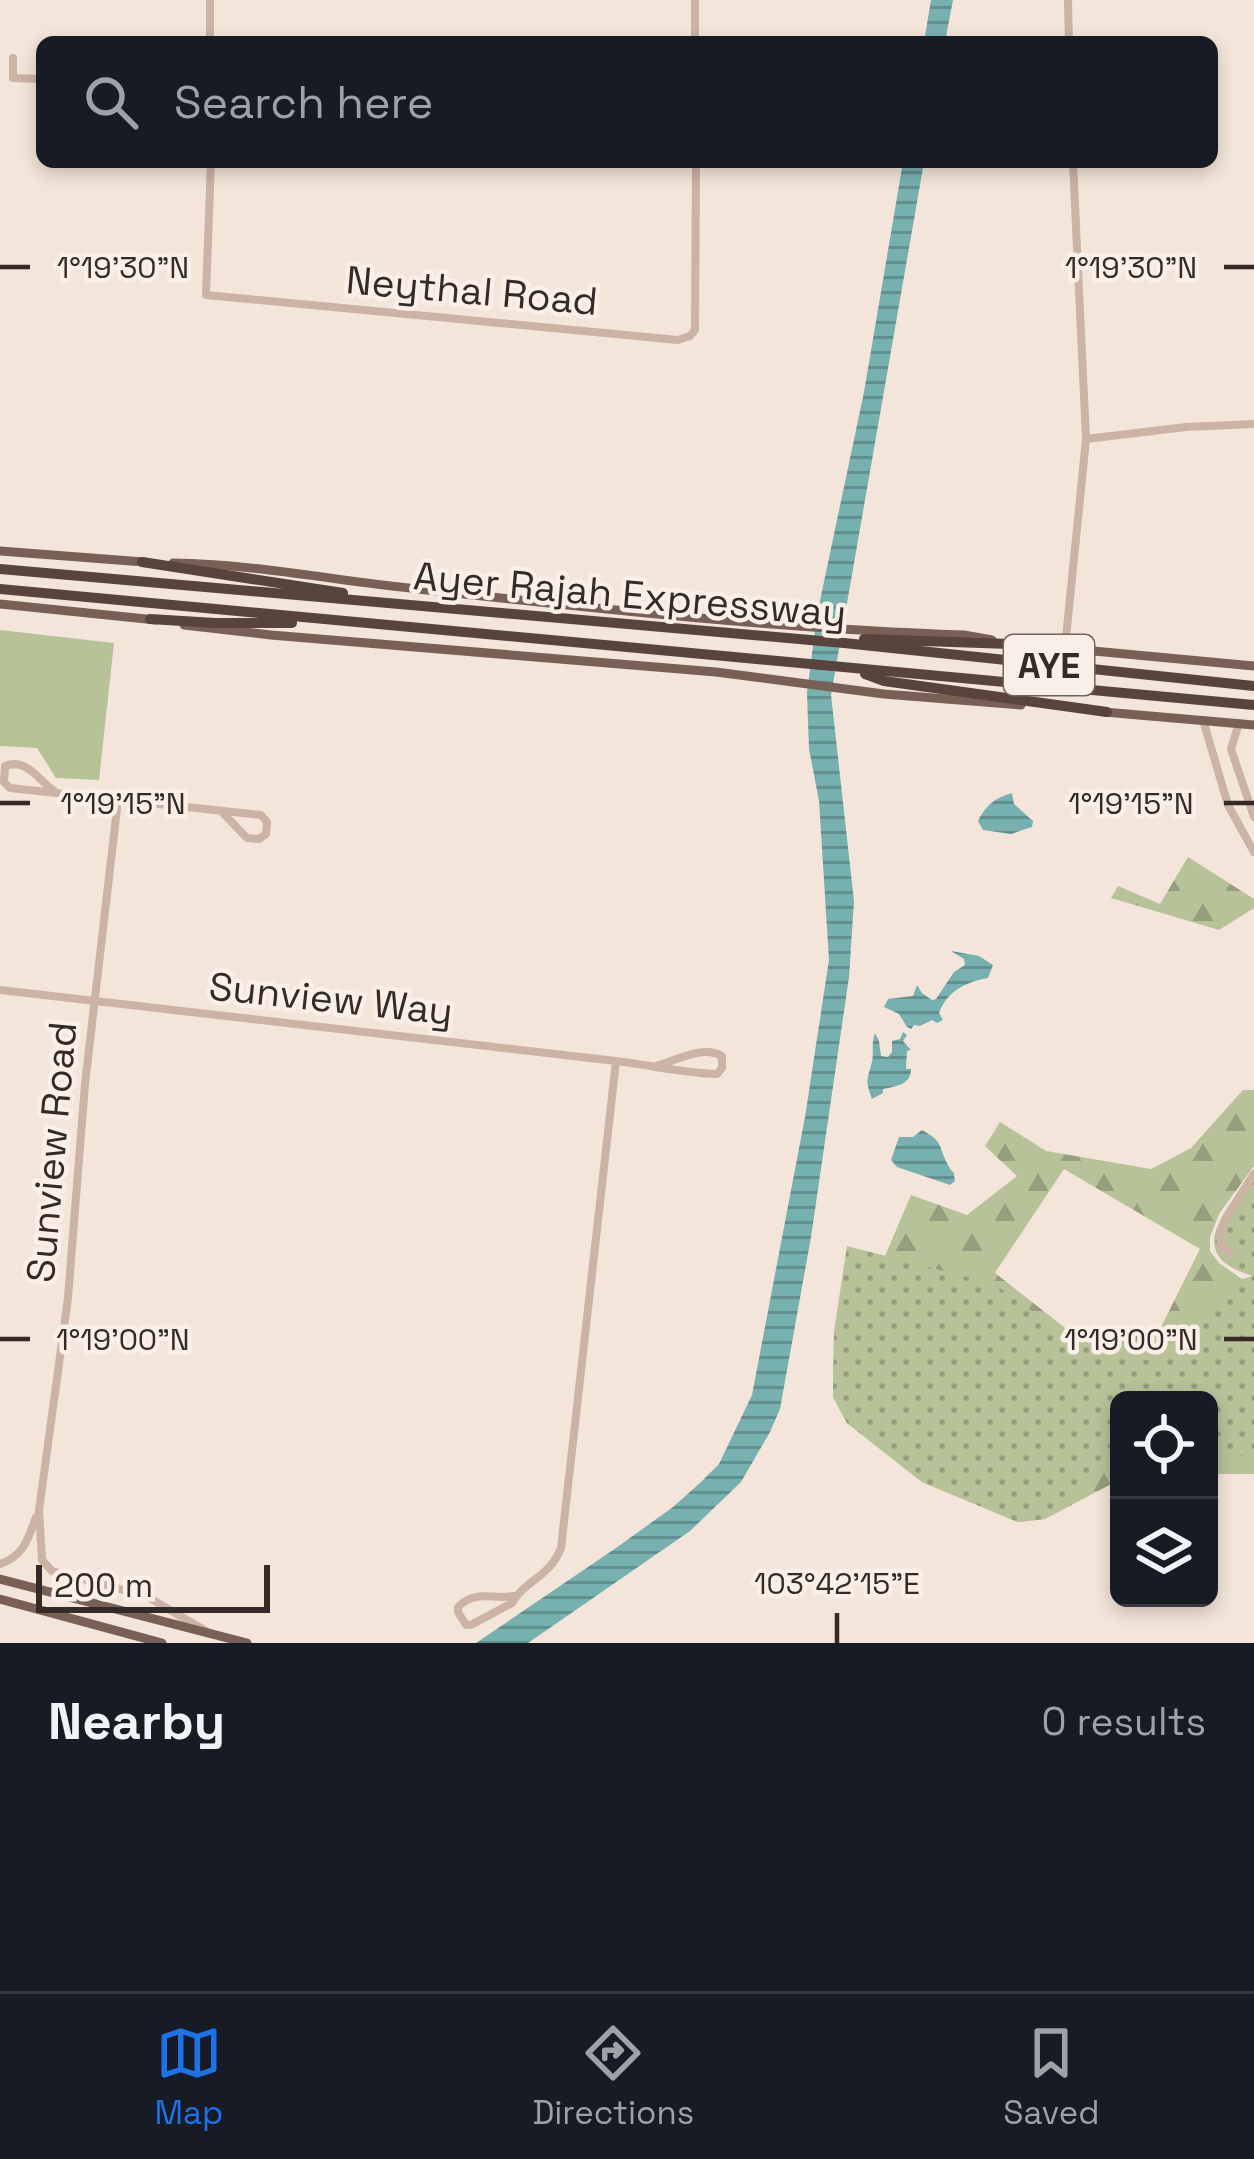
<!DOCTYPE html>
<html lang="en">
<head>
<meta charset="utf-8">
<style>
	:root { --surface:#171b24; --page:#20242c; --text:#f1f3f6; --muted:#9ea1a6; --line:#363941; --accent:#1a73e8 }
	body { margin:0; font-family:"Space Grotesk",sans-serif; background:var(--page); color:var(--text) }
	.controls { position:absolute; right:36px; bottom:36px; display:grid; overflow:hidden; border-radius:18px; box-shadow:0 6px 18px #0003 }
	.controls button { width:108px; height:108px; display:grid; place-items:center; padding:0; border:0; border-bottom:3px solid var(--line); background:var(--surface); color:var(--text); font:60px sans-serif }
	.scale { position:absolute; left:36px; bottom:30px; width:234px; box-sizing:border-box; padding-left:12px; border:6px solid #362a26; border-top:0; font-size:33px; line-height:42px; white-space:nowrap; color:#362a26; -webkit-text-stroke:9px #faefe6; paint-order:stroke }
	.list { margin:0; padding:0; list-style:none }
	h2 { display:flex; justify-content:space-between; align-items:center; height:156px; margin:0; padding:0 48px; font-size:51px }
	h2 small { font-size:39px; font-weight:400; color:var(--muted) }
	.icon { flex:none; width:66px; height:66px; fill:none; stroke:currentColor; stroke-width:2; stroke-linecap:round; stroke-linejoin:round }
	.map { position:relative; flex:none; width:1254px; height:1643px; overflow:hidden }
	.search { position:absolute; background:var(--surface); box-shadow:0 6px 18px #0003; left:36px; right:36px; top:36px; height:132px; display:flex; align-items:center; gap:30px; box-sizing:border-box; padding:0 42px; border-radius:18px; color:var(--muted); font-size:45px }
	.sheet { height:348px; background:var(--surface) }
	nav { display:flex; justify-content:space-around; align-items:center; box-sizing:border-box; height:168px; border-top:3px solid var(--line); background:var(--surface); font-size:33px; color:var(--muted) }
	nav a { display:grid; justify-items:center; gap:6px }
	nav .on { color:var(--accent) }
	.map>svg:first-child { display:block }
	.green { fill:#b7c299 }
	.forest { fill:url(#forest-firs); fill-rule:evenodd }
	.park { fill:url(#park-dots) }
	.water { fill:url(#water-rules) }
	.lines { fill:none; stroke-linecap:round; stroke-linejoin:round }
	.minor { stroke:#cbb3a5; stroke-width:8 }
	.major { stroke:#796057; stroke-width:9 }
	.highway { stroke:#58433d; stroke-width:10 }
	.ticks { fill:none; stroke:#362a26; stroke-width:4.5 }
	.labels { text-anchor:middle; stroke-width:9; stroke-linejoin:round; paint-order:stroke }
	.shield { fill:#faefe6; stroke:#716560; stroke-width:3 }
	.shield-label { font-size:36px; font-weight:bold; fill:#362a26 }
	.street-label { font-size:39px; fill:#362a26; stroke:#faefe6 }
	.ticks-label { font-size:30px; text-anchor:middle; fill:#362a26; stroke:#faefe6; stroke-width:9; stroke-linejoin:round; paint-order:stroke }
</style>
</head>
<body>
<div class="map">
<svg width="1254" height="1643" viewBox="0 0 1254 1643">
	<defs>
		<pattern id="forest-firs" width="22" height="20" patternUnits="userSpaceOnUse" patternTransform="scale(3)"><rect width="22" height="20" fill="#b7c299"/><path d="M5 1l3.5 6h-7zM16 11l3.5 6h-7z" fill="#969e7d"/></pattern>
		<pattern id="park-dots" width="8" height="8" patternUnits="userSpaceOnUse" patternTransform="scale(3)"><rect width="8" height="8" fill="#b7c299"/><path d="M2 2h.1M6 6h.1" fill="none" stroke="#969e7d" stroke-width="1.8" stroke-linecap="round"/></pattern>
		<pattern id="water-rules" width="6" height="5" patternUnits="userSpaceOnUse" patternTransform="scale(3)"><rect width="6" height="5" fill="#77b1af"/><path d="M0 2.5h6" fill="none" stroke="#62908e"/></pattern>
	</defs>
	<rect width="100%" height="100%" fill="#f3e5d9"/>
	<!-- green -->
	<path class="green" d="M0 630 114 643 99 780 56 778 37 748 0 746Z"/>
	<!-- forest -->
	<path class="forest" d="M1188 857 1254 899V908L1219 930 1111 898 1118 886 1160 904Z
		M1243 1090H1254V1166L1219 1214 1210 1237V1251L1219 1263 1242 1279 1254 1277V1474H1209V1400H1119V1480L1045 1519 1018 1522 922 1482 847 1423 833 1397 834 1332 949 1336 867 1252 885 1256 911 1195 967 1215 1017 1176 985 1146 1000 1122 1046 1151 1151 1169 1191 1148ZM1064 1169 1200 1249 1162 1325 1142 1334 1098 1343 1078 1338 995 1273Z"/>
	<!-- park -->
	<path class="park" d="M1254 1173V1456L1209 1455V1400H1119V1457C1090 1463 1065 1498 1045 1519L1018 1522 922 1482 847 1423 833 1397 834 1332 847 1246 994 1284 1077 1343 1154 1362 1243 1279 1253 1276C1181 1255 1226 1211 1254 1173Z"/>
	<!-- water -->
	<path class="water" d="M931 0H953L945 42H924Z
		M903 162H924L831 695 854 901 849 977 811 1237 780 1409 770 1432 741 1482 690 1531 528 1643H476L616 1548 673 1507 701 1482 719 1464 752 1395 805 1117 829 960 819 801 809 749 807 693 817 615 864 392Z
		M1012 793 1014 804 1033 821 1032 827 1011 834 983 830 978 821C986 805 995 798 1012 793Z
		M951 951 979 956 993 965 988 978C966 982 947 991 939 1013L943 1020 937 1023 932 1020 920 1026 914 1025 911 1029 907 1027 899 1014 884 1007 888 999 913 996 917 985 922 993 932 1000 936 999 954 972 965 965 964 959Z
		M903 1032 907 1035 903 1041 911 1050 907 1051 906 1069H911C911 1085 896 1086 883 1089V1093L872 1099C865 1080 867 1081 872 1062 874 1052 871 1044 875 1033L879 1041 881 1056 888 1057 892 1052V1041L900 1039Z
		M922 1130C944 1142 938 1146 948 1165 956 1180 952 1163 955 1181L950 1185 897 1167 891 1160 899 1137H913Z"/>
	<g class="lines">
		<!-- minor -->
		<path class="minor" d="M210 0V42
			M695 0V42
			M1068 0 1069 42
			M13 58V78L42 79
			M211 162 206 295 678 340 690 336 695 330 696 162
			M1086 439 1186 427 1254 424
			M1065 648 1086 439 1073 162
			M1203 720 1228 805 1254 852
			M1239 723 1231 749 1254 817
			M57 793C39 782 28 757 5 766L4 782 10 788 261 815 267 822 266 834 259 839 247 838 221 811
			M118 800 85 1084 68 1298 39 1510 42 1560 52 1571 146 1596 206 1631
			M0 990 616 1061C650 1065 682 1073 717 1074L722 1068V1056C702 1045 678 1060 656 1066
			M1230 1253 1221 1246 1220 1232 1227 1216 1254 1174
			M0 1564C24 1556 28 1539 36 1517
			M514 1596C492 1600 476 1589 458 1607V1612L466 1625H471L512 1603C525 1580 550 1577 561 1548L616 1061"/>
		<!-- major -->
		<path class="major" d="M0 551 144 562
			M173 563C255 564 337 581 418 589 600 609 782 629 964 635L992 640
			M0 604 156 620
			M184 625 271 635 716 672 884 694 1021 705
			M1008 643 1254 666
			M1104 712 1254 725
			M0 1579 247 1643
			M0 1599 162 1643"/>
		<!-- highway -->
		<path class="highway" d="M142 562 343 593
			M0 569 844 643 1254 686
			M0 589 1254 705
			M150 619 215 623H292
			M864 639 1010 644
			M865 674 884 681 1107 712"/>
	</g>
	<!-- ticks -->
	<path class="ticks" d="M0 267H30M1224 267H1254M0 803H30M1224 803H1254M0 1339H30M1224 1339H1254M837 1613V1643"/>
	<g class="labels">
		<!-- shield labels -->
		<rect class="shield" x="1004" y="635" width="90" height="60" rx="9"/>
		<g class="shield-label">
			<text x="1049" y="678">AYE</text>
		</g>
		<!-- street labels -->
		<g class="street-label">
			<text transform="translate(472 290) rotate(5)" y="14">Neythal Road</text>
			<text transform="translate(630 594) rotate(5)" y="14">Ayer Rajah Expressway</text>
			<text transform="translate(331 998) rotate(6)" y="14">Sunview Way</text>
			<text transform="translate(51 1152) rotate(-85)" y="14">Sunview Road</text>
		</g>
	</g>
	<g class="ticks-label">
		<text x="123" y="278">1°19'30"N</text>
		<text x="1131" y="278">1°19'30"N</text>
		<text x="123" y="814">1°19'15"N</text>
		<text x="1131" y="814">1°19'15"N</text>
		<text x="123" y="1350">1°19'00"N</text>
		<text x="1131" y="1350">1°19'00"N</text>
		<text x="837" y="1594">103°42'15"E</text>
	</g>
</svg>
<div class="controls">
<button><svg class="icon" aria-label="locate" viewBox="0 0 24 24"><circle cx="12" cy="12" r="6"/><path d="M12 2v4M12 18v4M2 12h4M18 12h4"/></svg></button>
<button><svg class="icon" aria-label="layers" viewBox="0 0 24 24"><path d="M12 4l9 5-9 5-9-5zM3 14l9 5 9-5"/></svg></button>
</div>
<div class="scale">200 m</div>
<div class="search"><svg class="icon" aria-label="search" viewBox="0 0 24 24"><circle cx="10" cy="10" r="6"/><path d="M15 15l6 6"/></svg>Search here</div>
</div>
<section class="sheet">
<h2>Nearby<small>0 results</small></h2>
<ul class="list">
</ul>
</section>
<nav>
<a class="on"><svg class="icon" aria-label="map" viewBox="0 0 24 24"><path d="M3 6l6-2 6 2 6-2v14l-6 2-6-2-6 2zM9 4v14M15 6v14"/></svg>Map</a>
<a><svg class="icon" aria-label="directions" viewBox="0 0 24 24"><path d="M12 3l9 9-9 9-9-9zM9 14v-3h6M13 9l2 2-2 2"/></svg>Directions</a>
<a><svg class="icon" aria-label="saved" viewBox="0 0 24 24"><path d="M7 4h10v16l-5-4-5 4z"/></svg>Saved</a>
</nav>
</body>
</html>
